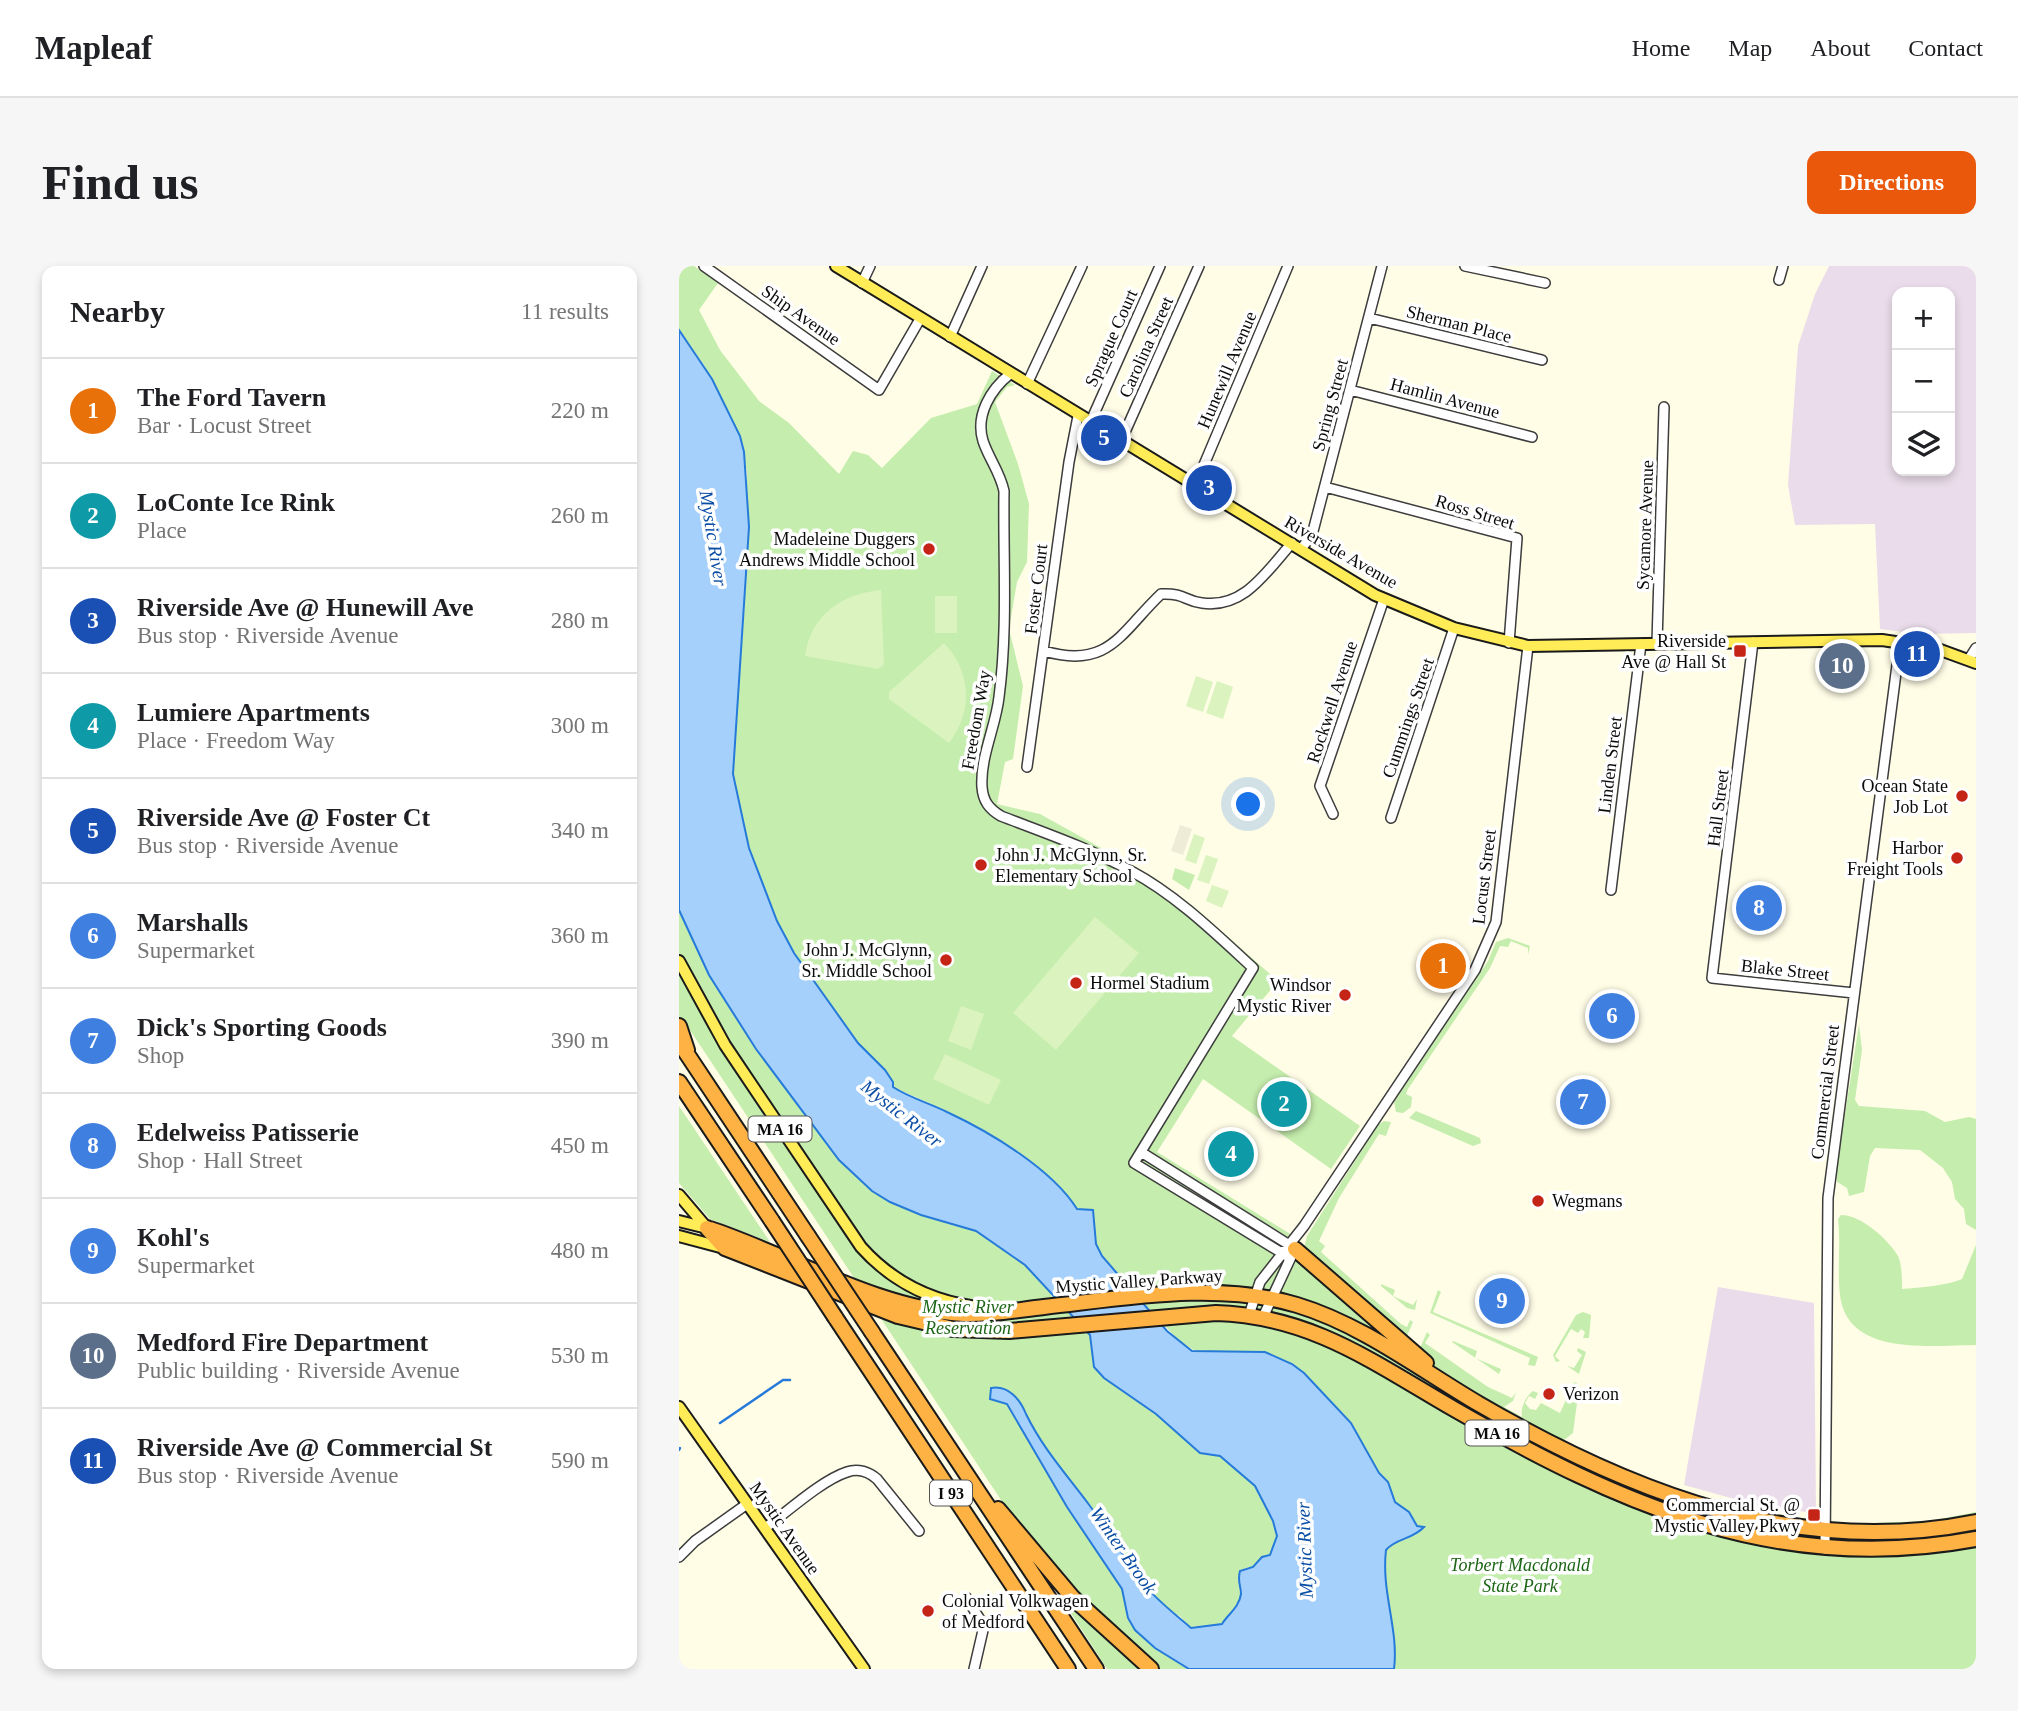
<!DOCTYPE html>
<html lang="en">
<head>
<meta charset="utf-8">
<style>
	:root { --surface:#fff; --page:#f6f6f6; --text:#202124; --muted:#757577; --line:#e0e0e0; --accent:#ea580c }
	body { margin:0; font-family:Georgia,serif; background:var(--page); color:var(--text) }
	.controls { position:absolute; right:21px; top:21px; display:grid; overflow:hidden; border-radius:14px; box-shadow:0 4px 10px #0003 }
	.controls button { width:63px; height:63px; display:grid; place-items:center; padding:0; border:0; border-bottom:2px solid var(--line); background:var(--surface); color:var(--text); font:35px sans-serif }
	.you { position:absolute; left:570px; top:539px; width:24px; height:24px; margin:-18px; border:5px solid #fff; border-radius:50%; background:#1a73e8; box-shadow:0 0 0 10px #1a73e833 }
	.badge { display:grid; place-items:center; width:46px; height:46px; border-radius:50%; background:var(--accent); color:#fff; font-size:23px; font-weight:700 }
	.pin { position:absolute; translate:-50% -50%; border:4px solid #fff; box-shadow:0 2px 7px #0006 }
	.list { margin:0; padding:0; list-style:none }
	h2 { display:flex; justify-content:space-between; align-items:center; height:91px; margin:0; padding:0 28px; font-size:30px }
	h2 small { font-size:23px; font-weight:400; color:var(--muted) }
	.list li { display:grid; grid-template-columns:46px 1fr auto; gap:21px; align-items:center; box-sizing:border-box; height:105px; padding:0 28px; border-top:2px solid var(--line) }
	.list b { display:block; font-size:26px; white-space:nowrap }
	.list p { margin:0; font-size:23px; white-space:nowrap; color:var(--muted) }
	.list em { font-size:23px; font-style:normal; color:var(--muted) }
	.icon { flex:none; width:38px; height:38px; fill:none; stroke:currentColor; stroke-width:2; stroke-linecap:round; stroke-linejoin:round }
	.map { position:relative; flex:none; width:1297px; height:1403px; overflow:hidden; border-radius:14px }
	header { display:flex; align-items:center; gap:42px; box-sizing:border-box; height:98px; padding:0 35px; background:var(--surface); border-bottom:2px solid var(--line) }
	header strong { font-size:33px }
	nav { display:flex; gap:38px; margin-inline-start:auto; font-size:24px }
	.intro { display:flex; align-items:center; justify-content:space-between; box-sizing:border-box; height:168px; padding:0 42px }
	h1 { margin:0; font-size:49px }
	.button { padding:18px 32px; border-radius:14px; background:var(--accent); color:#fff; font-size:24px; font-weight:700 }
	main { display:flex; gap:42px; padding:0 42px }
	aside { flex:1; background:var(--surface); border-radius:14px; box-shadow:0 4px 10px #0003 }
	.map>svg:first-child { display:block }
	.industrial { fill:#eadcea; fill-rule:evenodd }
	.green { fill:#c5edad }
	.pitch { fill:#daf3bf }
	.plaza { fill:#eeebd6 }
	.water { fill:#a5d0fc; stroke:#257ada; stroke-width:2 }
	.lines { fill:none; stroke-linecap:round; stroke-linejoin:round }
	.stream { stroke:#257ada; stroke-width:2.5 }
	.minor-casing { stroke:#3d3d3d; stroke-width:12 }
	.major-casing { stroke:#1b1b1b; stroke-width:14 }
	.highway-casing { stroke:#1b1b1b; stroke-width:18 }
	.minor { stroke:#fff; stroke-width:9 }
	.major { stroke:#ffec56; stroke-width:10 }
	.highway { stroke:#ffb244; stroke-width:14 }
	.highway-bridge-casing { stroke:#1b1b1b; stroke-width:18; stroke-linecap:butt }
	.highway-bridge { stroke:#ffb244; stroke-width:14 }
	.poi-dot { fill:#c52516; stroke:#fff; stroke-width:2.5 }
	.labels { text-anchor:middle; stroke-width:7; stroke-linejoin:round; paint-order:stroke }
	.shield { fill:#fff; stroke:#545454; stroke-width:2 }
	.shield-label { font-size:16px; font-weight:bold; fill:#0a0a0a }
	.street-label { font-size:18px; fill:#0a0a0a; stroke:#fff }
	.poi-label { font-size:18px; fill:#0a0a0a; stroke:#fff; text-anchor:end }
	.park-label { font-size:18px; font-style:italic; fill:#1c6615; stroke:#fff }
	.water-label { font-size:19px; font-style:italic; fill:#094da5; stroke:#fff }
</style>
</head>
<body>
<header>
<strong>Mapleaf</strong>
<nav><a>Home</a><a>Map</a><a>About</a><a>Contact</a></nav>
</header>
<div class="intro"><h1>Find us</h1><a class="button">Directions</a></div>
<main>
<aside>
<h2>Nearby<small>11 results</small></h2>
<ul class="list">
<li><span class="badge" style="background:#e8710a">1</span><div><b>The Ford Tavern</b><p>Bar · Locust Street</p></div><em>220 m</em></li>
<li><span class="badge" style="background:#0f9aa8">2</span><div><b>LoConte Ice Rink</b><p>Place</p></div><em>260 m</em></li>
<li><span class="badge" style="background:#1a4fb4">3</span><div><b>Riverside Ave @ Hunewill Ave</b><p>Bus stop · Riverside Avenue</p></div><em>280 m</em></li>
<li><span class="badge" style="background:#0f9aa8">4</span><div><b>Lumiere Apartments</b><p>Place · Freedom Way</p></div><em>300 m</em></li>
<li><span class="badge" style="background:#1a4fb4">5</span><div><b>Riverside Ave @ Foster Ct</b><p>Bus stop · Riverside Avenue</p></div><em>340 m</em></li>
<li><span class="badge" style="background:#3f7fe0">6</span><div><b>Marshalls</b><p>Supermarket</p></div><em>360 m</em></li>
<li><span class="badge" style="background:#3f7fe0">7</span><div><b>Dick's Sporting Goods</b><p>Shop</p></div><em>390 m</em></li>
<li><span class="badge" style="background:#3f7fe0">8</span><div><b>Edelweiss Patisserie</b><p>Shop · Hall Street</p></div><em>450 m</em></li>
<li><span class="badge" style="background:#3f7fe0">9</span><div><b>Kohl's</b><p>Supermarket</p></div><em>480 m</em></li>
<li><span class="badge" style="background:#5c6f8a">10</span><div><b>Medford Fire Department</b><p>Public building · Riverside Avenue</p></div><em>530 m</em></li>
<li><span class="badge" style="background:#1a4fb4">11</span><div><b>Riverside Ave @ Commercial St</b><p>Bus stop · Riverside Avenue</p></div><em>590 m</em></li>
</ul>
</aside>
<div class="map">
<svg width="1297" height="1403" viewBox="0 0 1297 1403">
	<rect width="100%" height="100%" fill="#fffde6"/>
	<!-- industrial -->
	<path class="industrial" d="M1150 0H1297V367L1240 368 1201 363 1196 258 1116 259 1109 219 1119 80 1136 28ZM1271 26V205H1218V26Z
		M1039 1021 1135 1037 1137 1247 1084 1241 1005 1219Z"/>
	<!-- green -->
	<path class="green" d="M0 0H15L39 17 20 44 41 84 80 135 110 157 160 208 174 185 189 189 203 202 252 152 298 138 313 105 336 119 328 121 316 136 339 198 350 238 348 296 338 316 330 363 344 420 334 493 326 496 318 538 361 548 476 612 514 640 599 715 553 770 681 860 652 903 524 813 478 886 613 969 625 982 628 970 699 859 705 855 712 856 707 870 700 868 660 932 640 975 646 980 642 986 722 1058 728 1061 731 1054 734 1056 728 1070 741 1082 748 1066 751 1069 746 1077 809 1121 833 1132 837 1126 834 1135 825 1141 843 1151C841 1142 847 1130 854 1125L859 1127 856 1133 850 1130 846 1137 851 1143 857 1144 862 1137 881 1147 895 1116 898 1117 900 1122 894 1167 885 1174 904 1184 914 1195 999 1229 1133 1259 1250 1255 1297 1246V1403H715C720 1363 701 1329 707 1284 716 1273 730 1275 740 1266L730 1246 716 1236 709 1216 700 1207 672 1157 625 1107 613 1098 574 1085 518 1086 500 1075 429 999 417 978 413 949 398 943 390 931 371 913 324 876 268 845 214 821V816L206 804 179 777 115 687 98 655 70 582 54 508 67 318 68 208 64 178 52 150 25 99 0 64Z
		M496 602 516 609 510 624 493 613Z
		M0 644 30 709 77 783 160 894 193 925 211 936 242 949 297 965 346 999 411 1069 414 1097 425 1112 477 1148 521 1187 541 1190 575 1220 594 1255 598 1270 591 1289 583 1291 574 1301 566 1302C553 1319 567 1324 558 1340 555 1347 547 1351 543 1358L512 1362 501 1350 492 1347 464 1317 412 1240 375 1196 335 1129 327 1124 311 1133 328 1138 388 1241 443 1323 449 1352 476 1382 510 1403H428L388 1341 389 1320 326 1240 7 758 0 754Z
		M829 672 851 680 849 689V682L832 675 829 681 821 680 811 702 729 823 727 828 733 831 732 841 724 847 717 846 715 836 809 695 817 676Z
		M1180 758 1183 784 1176 834 1180 840 1246 845 1266 856 1290 851 1297 853V964L1287 958 1285 943 1276 933 1273 916 1264 902 1241 884 1196 882 1191 890 1185 926 1170 930 1168 922 1158 916 1157 906Z
		M0 840 91 976 31 953 0 917Z
		M737 845 801 872 802 877 794 880 730 852Z
		M1162 949C1182 949 1209 973 1219 990 1223 998 1223 1014 1223 1023 1238 1022 1271 1019 1283 1013L1297 979V1079C1246 1080 1168 1089 1161 1029 1158 1004 1162 978 1159 953Z
		M702 1018 716 1024 714 1030 734 1039 738 1033 736 1044 728 1042 702 1020Z
		M759 1024 762 1026 754 1046 859 1091 856 1100 849 1099 851 1092 751 1047Z
		M904 1046 912 1049 910 1072H904L906 1066 902 1063 899 1067 892 1063 876 1090 881 1095 877 1096 874 1089 897 1049Z
		M774 1075 798 1085 796 1092 822 1103 820 1108 773 1076Z
		M899 1082 907 1086 900 1108 888 1100 895 1102 903 1089 898 1085Z"/>
	<!-- pitch -->
	<path class="pitch" d="M202 324 205 399 199 403 126 390C132 348 163 328 202 324Z
		M256 330H278V367H256Z
		M265 377C293 406 294 446 270 477L210 433V426Z
		M517 410 534 416 524 446 507 440Z
		M538 415 554 421 544 453 527 447Z
		M515 568 526 572 517 598 506 594Z
		M527 589 539 593 530 618 518 614Z
		M533 619 550 625 543 642 527 635Z
		M416 651 460 687 377 784 334 747Z
		M282 740 305 748 292 784 269 775Z
		M266 788 322 814 310 839 254 813Z"/>
	<!-- plaza -->
	<path class="plaza" d="M501 559 513 563 504 589 492 585Z"/>
	<!-- water -->
	<path class="water" d="M0 64 33 113 61 170 65 186 70 261 54 508 70 582 98 655 115 687 179 777 206 804 214 816V821C231 832 250 837 268 846 311 866 373 903 398 943L414 944 417 978 423 990 488 1065 513 1085 586 1086 613 1098 625 1107 672 1157 700 1207 709 1216 716 1236 730 1246 738 1260 745 1261C733 1274 717 1272 707 1284 702 1327 720 1363 715 1403H510L476 1382 456 1364 449 1352 443 1323 388 1241 328 1138 311 1133 312 1122C329 1119 341 1133 347 1148 364 1183 388 1209 411 1240 429 1264 444 1291 462 1315 477 1334 495 1347 512 1362L543 1358C549 1348 560 1342 562 1328 562 1320 558 1315 561 1305L574 1301 583 1291 591 1289 598 1270 594 1255 576 1220 541 1190 521 1187 477 1148 425 1112 415 1101 411 1069 346 999 297 965 242 949 211 936 193 925 160 894 77 783 30 709 0 644Z"/>
	<g class="lines">
		<!-- stream -->
		<path class="stream" d="M41 1157 104 1114H111
			M0 1184 1 1182"/>
		<defs>
			<path id="minor" d="M25 0 200 124 241 53
				M786 0 866 17
				M1100 14 1104 0
				M183 17 191 0
				M690 52 863 94
				M271 71 303 0
				M331 108C312 123 296 149 304 175 310 193 321 206 325 225 324 293 329 363 320 431 317 460 301 491 303 521 304 535 310 543 322 550 366 567 410 582 452 605 497 629 536 667 574 702L455 897 611 992
				M348 118 403 0
				M671 124 853 171
				M411 157 481 0
				M442 175 520 0
				M516 220 609 0
				M646 221 838 272 830 377
				M622 283 633 269 703 0
				M1074 376 1033 712 1175 727
				M978 377 985 141
				M365 385C430 404 442 366 482 328 507 327 505 335 523 337 565 343 587 306 613 277
				M1290 393 1297 382
				M348 501 390 196 399 150
				M654 548 641 520 705 333
				M712 552 775 362
				M932 624 962 378
				M462 886 612 980
				M570 1049 581 1016 625 960 796 704 817 656 849 380
				M584 1051 613 989
				M86 1262C108 1246 143 1214 168 1206 179 1202 190 1206 198 1213L240 1265
				M1146 1283 1149 932 1221 376
				M0 1291 16 1275 68 1238
				M287 1331 305 1360 295 1403"/>
			<path id="major" d="M157 0 696 329 775 362 849 380 1203 374 1256 382 1297 397
				M0 695 46 779 182 981C215 1018 259 1038 308 1042
				M0 929 28 962
				M0 955 28 962
				M0 970 45 982
				M0 1141 185 1403"/>
			<path id="highway" d="M0 760 8 784
				M0 776 129 970
				M0 816 93 955
				M28 962 46 982 219 1050 274 1063 330 1065 537 1047C633 1050 695 1097 775 1143 942 1239 1100 1310 1297 1273
				M31 963C112 990 199 1043 285 1048 312 1049 338 1044 365 1041 447 1032 538 1015 618 1039 684 1059 742 1104 800 1138 953 1227 1118 1292 1297 1256
				M616 983 747 1097
				M156 1051 389 1403
				M193 1066 417 1403
				M319 1243 394 1332 472 1403"/>
		</defs>
		<!-- minor casing -->
		<use href="#minor" class="minor-casing"/>
		<!-- major casing -->
		<use href="#major" class="major-casing"/>
		<!-- highway casing -->
		<use href="#highway" class="highway-casing"/>
		<!-- minor -->
		<use href="#minor" class="minor"/>
		<!-- major -->
		<use href="#major" class="major"/>
		<!-- highway -->
		<use href="#highway" class="highway"/>
		<defs>
			<path id="highway-bridge" d="M93 955 156 1051
				M129 970 193 1066"/>
		</defs>
		<!-- highway-bridge casing -->
		<use href="#highway-bridge" class="highway-bridge-casing"/>
		<!-- highway-bridge -->
		<use href="#highway-bridge" class="highway-bridge"/>
	</g>
	<!-- markers -->
	<g class="poi-dot">
		<circle cx="250" cy="283" r="7"/>
		<rect x="1054" y="378" width="14" height="14" rx="3.5"/>
		<circle cx="1283" cy="530" r="7"/>
		<circle cx="1278" cy="592" r="7"/>
		<circle cx="302" cy="599" r="7"/>
		<circle cx="267" cy="694" r="7"/>
		<circle cx="397" cy="717" r="7"/>
		<circle cx="666" cy="729" r="7"/>
		<circle cx="859" cy="935" r="7"/>
		<circle cx="870" cy="1128" r="7"/>
		<rect x="1128" y="1242" width="14" height="14" rx="3.5"/>
		<circle cx="249" cy="1345" r="7"/>
	</g>
	<g class="labels">
		<!-- shield labels -->
		<g class="shield">
			<rect x="69.5" y="850.5" width="63" height="25" rx="5"/>
			<rect x="786.5" y="1154.5" width="63" height="25" rx="5"/>
			<rect x="251" y="1214.5" width="42" height="25" rx="5"/>
		</g>
		<g class="shield-label">
			<text x="101" y="869">MA 16</text>
			<text x="818" y="1173">MA 16</text>
			<text x="272" y="1233">I 93</text>
		</g>
		<!-- street labels -->
		<g class="street-label">
			<text transform="translate(122 49) rotate(35)" y="6">Ship Avenue</text>
			<text transform="translate(780 58) rotate(14)" y="6">Sherman Place</text>
			<text transform="translate(432 72) rotate(-66)" y="6">Sprague Court</text>
			<text transform="translate(467 81) rotate(-66)" y="6">Carolina Street</text>
			<text transform="translate(548 104) rotate(-67)" y="6">Hunewill Avenue</text>
			<text transform="translate(766 132) rotate(15)" y="6">Hamlin Avenue</text>
			<text transform="translate(651 139) rotate(-75)" y="6">Spring Street</text>
			<text transform="translate(796 246) rotate(17)" y="6">Ross Street</text>
			<text transform="translate(966 259) rotate(-88)" y="6">Sycamore Avenue</text>
			<text transform="translate(662 286) rotate(30)" y="6">Riverside Avenue</text>
			<text transform="translate(357 323) rotate(-83)" y="6">Foster Court</text>
			<text transform="translate(653 436) rotate(-72)" y="6">Rockwell Avenue</text>
			<text transform="translate(729 452) rotate(-71)" y="6">Cummings Street</text>
			<text transform="translate(297 454) rotate(-80)" y="6">Freedom Way</text>
			<text transform="translate(931 499) rotate(-83)" y="6">Linden Street</text>
			<text transform="translate(1039 542) rotate(-83)" y="6">Hall Street</text>
			<text transform="translate(805 611) rotate(-83)" y="6">Locust Street</text>
			<text transform="translate(1106 704) rotate(6)" y="6">Blake Street</text>
			<text transform="translate(1146 826) rotate(-83)" y="6">Commercial Street</text>
			<text transform="translate(460 1015) rotate(-4)" y="6">Mystic Valley Parkway</text>
			<text transform="translate(106 1262) rotate(55)" y="6">Mystic Avenue</text>
		</g>
		<!-- poi labels -->
		<g class="poi-label">
			<text x="236" y="279">Madeleine Duggers<tspan x="236" dy="21">Andrews Middle School</tspan></text>
			<text x="1047" y="381">Riverside<tspan x="1047" dy="21">Ave @ Hall St</tspan></text>
			<text x="1269" y="526">Ocean State<tspan x="1269" dy="21">Job Lot</tspan></text>
			<text x="1264" y="588">Harbor<tspan x="1264" dy="21">Freight Tools</tspan></text>
			<text x="316" y="595" text-anchor="start">John J. McGlynn, Sr.<tspan x="316" dy="21">Elementary School</tspan></text>
			<text x="253" y="690">John J. McGlynn,<tspan x="253" dy="21">Sr. Middle School</tspan></text>
			<text x="411" y="723" text-anchor="start">Hormel Stadium</text>
			<text x="652" y="725">Windsor<tspan x="652" dy="21">Mystic River</tspan></text>
			<text x="873" y="941" text-anchor="start">Wegmans</text>
			<text x="884" y="1134" text-anchor="start">Verizon</text>
			<text x="1121" y="1245">Commercial St. @<tspan x="1121" dy="21">Mystic Valley Pkwy</tspan></text>
			<text x="263" y="1341" text-anchor="start">Colonial Volkwagen<tspan x="263" dy="21">of Medford</tspan></text>
		</g>
		<!-- park labels -->
		<g class="park-label">
			<text x="289" y="1047">Mystic River<tspan x="289" dy="21">Reservation</tspan></text>
			<text x="841" y="1305">Torbert Macdonald<tspan x="841" dy="21">State Park</tspan></text>
		</g>
		<!-- water labels -->
		<g class="water-label">
			<text transform="translate(35 272) rotate(81)" y="7">Mystic River</text>
			<text transform="translate(223 847) rotate(38)" y="7">Mystic River</text>
			<text transform="translate(445 1284) rotate(55)" y="7">Winter Brook</text>
			<text transform="translate(625 1284) rotate(-92)" y="7">Mystic River</text>
		</g>
	</g>
</svg>
<div class="controls">
<button>+</button>
<button>−</button>
<button><svg class="icon" aria-label="layers" viewBox="0 0 24 24"><path d="M12 4l9 5-9 5-9-5zM3 14l9 5 9-5"/></svg></button>
</div>
<div class="you"></div>
<div class="pin badge" style="left:764px;top:700px;background:#e8710a">1</div>
<div class="pin badge" style="left:605px;top:838px;background:#0f9aa8">2</div>
<div class="pin badge" style="left:530px;top:222px;background:#1a4fb4">3</div>
<div class="pin badge" style="left:552px;top:888px;background:#0f9aa8">4</div>
<div class="pin badge" style="left:425px;top:172px;background:#1a4fb4">5</div>
<div class="pin badge" style="left:933px;top:750px;background:#3f7fe0">6</div>
<div class="pin badge" style="left:904px;top:836px;background:#3f7fe0">7</div>
<div class="pin badge" style="left:1080px;top:642px;background:#3f7fe0">8</div>
<div class="pin badge" style="left:823px;top:1035px;background:#3f7fe0">9</div>
<div class="pin badge" style="left:1163px;top:400px;background:#5c6f8a">10</div>
<div class="pin badge" style="left:1238px;top:388px;background:#1a4fb4">11</div>
</div>
</main>
</body>
</html>
